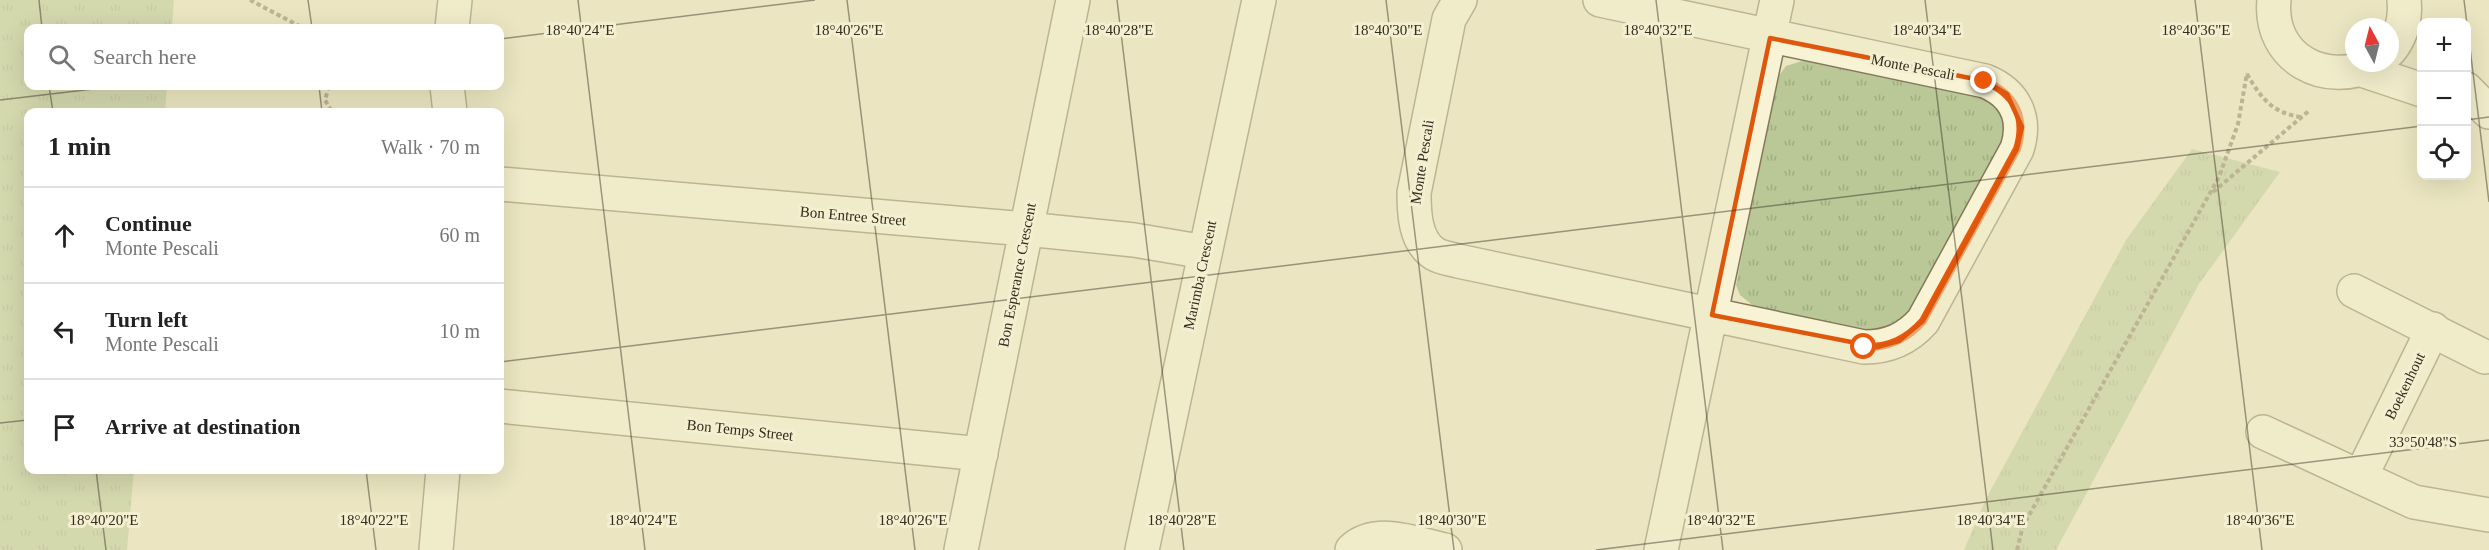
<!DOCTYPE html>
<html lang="en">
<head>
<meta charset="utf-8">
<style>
	:root { --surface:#fff; --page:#f6f6f6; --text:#222; --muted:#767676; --line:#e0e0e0 }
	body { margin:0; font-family:Georgia,serif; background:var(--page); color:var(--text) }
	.controls { position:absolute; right:18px; top:18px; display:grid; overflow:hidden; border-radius:12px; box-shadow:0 6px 24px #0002 }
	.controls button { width:54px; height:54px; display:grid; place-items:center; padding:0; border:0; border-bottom:2px solid var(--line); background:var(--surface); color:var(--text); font:30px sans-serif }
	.compass { position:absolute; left:2345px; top:18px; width:54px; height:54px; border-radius:50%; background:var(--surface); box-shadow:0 6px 24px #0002; rotate:353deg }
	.stop { position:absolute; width:18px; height:18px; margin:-14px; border:4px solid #ea580c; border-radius:50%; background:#fff }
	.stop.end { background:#ea580c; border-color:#fff; box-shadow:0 2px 6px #0008 }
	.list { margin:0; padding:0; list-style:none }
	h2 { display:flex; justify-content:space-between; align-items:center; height:78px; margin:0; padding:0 24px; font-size:26px }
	h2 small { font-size:20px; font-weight:400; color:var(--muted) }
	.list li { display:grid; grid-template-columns:39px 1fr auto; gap:18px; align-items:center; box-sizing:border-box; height:96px; padding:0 24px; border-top:2px solid var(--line) }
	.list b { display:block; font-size:22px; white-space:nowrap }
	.list p { margin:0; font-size:20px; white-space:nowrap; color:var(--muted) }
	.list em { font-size:20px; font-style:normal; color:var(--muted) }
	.icon { flex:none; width:33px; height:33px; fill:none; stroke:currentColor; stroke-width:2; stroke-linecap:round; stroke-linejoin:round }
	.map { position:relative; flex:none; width:2489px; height:550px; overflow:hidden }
	.search { position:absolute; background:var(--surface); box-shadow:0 6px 24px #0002; left:24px; top:24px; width:480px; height:66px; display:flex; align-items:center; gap:15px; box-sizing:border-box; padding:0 21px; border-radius:12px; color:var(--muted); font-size:22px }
	.panel { position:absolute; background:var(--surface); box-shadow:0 6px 24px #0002; left:24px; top:108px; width:480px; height:366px; border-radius:12px }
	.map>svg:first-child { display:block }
	.grass { fill:url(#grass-tufts) }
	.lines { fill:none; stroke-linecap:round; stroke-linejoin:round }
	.minor-casing { stroke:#84785a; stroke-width:36 }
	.path { stroke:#84785a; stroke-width:4; stroke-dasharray:4.5 3; stroke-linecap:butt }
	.minor { stroke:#f7f3d4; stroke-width:33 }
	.route { stroke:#ea580c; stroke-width:8 }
	.marked { fill:none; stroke:#df570d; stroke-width:4.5; stroke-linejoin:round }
	.ticks { fill:none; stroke:#342c1d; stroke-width:1.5; stroke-opacity:0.45 }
	.labels { text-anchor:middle; stroke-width:6; stroke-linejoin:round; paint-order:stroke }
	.street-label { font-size:15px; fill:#342c1d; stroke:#f3efd0 }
	.ticks-label { font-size:15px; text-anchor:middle; fill:#342c1d; stroke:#f3efd0; stroke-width:6; stroke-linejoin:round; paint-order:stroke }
</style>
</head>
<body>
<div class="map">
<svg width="2489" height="550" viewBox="0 0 2489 550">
	<defs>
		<pattern id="grass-tufts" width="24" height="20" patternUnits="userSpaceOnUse" patternTransform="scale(1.5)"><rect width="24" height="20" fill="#b9c896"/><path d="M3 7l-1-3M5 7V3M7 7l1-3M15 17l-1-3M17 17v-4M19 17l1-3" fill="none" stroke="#a0ac81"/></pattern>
	</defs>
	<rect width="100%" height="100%" fill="#ebe6c1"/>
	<!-- grass -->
	<path class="grass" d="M0 0H174L172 28H28V86H167L165 112H28V470H134L127 550H0Z
		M1805 60 1977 95C2000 105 2004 115 2004 140L1911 311 1888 329 1863 331 1756 308 1740 295 1736 285 1777 78 1786 66Z
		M2192 149 2280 172 2199 284 2056 550H1964L1986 499 2126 240Z"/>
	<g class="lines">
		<defs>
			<path id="minor" d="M1460 0 1449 19 1414 193C1414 213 1415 242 1435 254 1442 258 1451 259 1458 261L1864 347C1889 347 1907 339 1923 321L2017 149C2027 118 2015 93 1985 81L1600 0
				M2274 0C2268 58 2326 89 2375 63
				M452 28 455 0
				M2390 50C2402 35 2406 19 2404 0
				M2362 70 2422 90
				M447 86 450 112
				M2466 89 2489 112
				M500 184 1026 229 1134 240 1205 252
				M2354 291 2485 357
				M500 406 981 454
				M2263 432 2414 502 2489 515
				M2361 476 2433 329
				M436 550 443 470
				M961 550 1073 0
				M1142 550 1259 0
				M1352 550C1376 527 1417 544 1445 550
				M1661 550 1777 0"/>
		</defs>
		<!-- minor casing -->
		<use href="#minor" class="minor-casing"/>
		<!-- path -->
		<path class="path" d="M250 0 303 28
			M2247 74C2261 98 2272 113 2301 117
			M329 86 325 100 332 112
			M2213 192 2310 110
			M2017 550 2023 526 2219 177 2238 124 2247 73"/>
		<!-- minor -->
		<use href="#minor" class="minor"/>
	</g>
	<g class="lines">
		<!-- route -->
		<path class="route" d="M1864 347C1889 348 1907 339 1923 321L2017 149C2027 118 2015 93 1984 81"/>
	</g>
	<!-- marked area -->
	<path d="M0 0H2489V550H0ZM1770 38 1985 81 2007 94 2022 127 2017 149 1923 321 1899 341 1877 347 1712 315Z" fill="#ebe6c1" fill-opacity=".55" fill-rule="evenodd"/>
	<path class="marked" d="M1770 38 1985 81 2007 94 2022 127 2017 149 1923 321 1899 341 1877 347 1712 315Z"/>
	<!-- ticks -->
	<path class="ticks" d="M39 0 42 28M308 0 312 28M578 0 645 550M847 0 915 550M1117 0 1184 550M1386 0 1454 550M1656 0 1723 550M1925 0 1993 550M2195 0 2262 550M2464 0 2489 202M500 39 815 0M49 86 53 112M319 86 322 112M0 100 119 86M2466 120 2489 117M500 362 2422 126M0 423 28 420M96 470 106 550M366 470 376 550M1596 550 2489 440"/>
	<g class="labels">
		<!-- street labels -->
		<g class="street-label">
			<text transform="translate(1913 67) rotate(11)" y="5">Monte Pescali</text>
			<text transform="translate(1422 162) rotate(-81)" y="5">Monte Pescali</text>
			<text transform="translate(853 216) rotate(5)" y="5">Bon Entree Street</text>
			<text transform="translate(1017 275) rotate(-79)" y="5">Bon Esperance Crescent</text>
			<text transform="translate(1200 275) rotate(-78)" y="5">Marimba Crescent</text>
			<text transform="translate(2405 386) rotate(-64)" y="5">Boekenhout</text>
			<text transform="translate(740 430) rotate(6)" y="5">Bon Temps Street</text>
		</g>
	</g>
	<g class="ticks-label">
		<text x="580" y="35">18°40'24"E</text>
		<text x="849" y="35">18°40'26"E</text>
		<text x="1119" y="35">18°40'28"E</text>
		<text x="1388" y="35">18°40'30"E</text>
		<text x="1658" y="35">18°40'32"E</text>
		<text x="1927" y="35">18°40'34"E</text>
		<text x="2196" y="35">18°40'36"E</text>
		<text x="2423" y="447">33°50'48"S</text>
		<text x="104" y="525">18°40'20"E</text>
		<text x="374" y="525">18°40'22"E</text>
		<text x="643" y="525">18°40'24"E</text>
		<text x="913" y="525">18°40'26"E</text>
		<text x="1182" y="525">18°40'28"E</text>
		<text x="1452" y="525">18°40'30"E</text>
		<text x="1721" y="525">18°40'32"E</text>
		<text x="1991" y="525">18°40'34"E</text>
		<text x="2260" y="525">18°40'36"E</text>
	</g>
</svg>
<div class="controls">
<button>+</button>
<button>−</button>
<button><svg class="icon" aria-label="locate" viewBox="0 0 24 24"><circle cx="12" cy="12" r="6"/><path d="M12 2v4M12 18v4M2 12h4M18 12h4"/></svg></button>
</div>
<svg class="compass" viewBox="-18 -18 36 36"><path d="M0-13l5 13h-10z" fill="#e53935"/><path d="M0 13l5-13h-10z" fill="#767676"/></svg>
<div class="stop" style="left:1864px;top:347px"></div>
<div class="stop end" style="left:1984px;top:81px"></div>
<div class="search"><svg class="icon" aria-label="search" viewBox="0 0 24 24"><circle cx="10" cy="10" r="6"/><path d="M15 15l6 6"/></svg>Search here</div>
<section class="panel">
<h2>1 min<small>Walk · 70 m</small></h2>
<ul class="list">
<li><svg class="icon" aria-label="ahead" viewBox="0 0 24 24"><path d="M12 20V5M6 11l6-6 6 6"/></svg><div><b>Continue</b><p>Monte Pescali</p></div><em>60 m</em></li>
<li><svg class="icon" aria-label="left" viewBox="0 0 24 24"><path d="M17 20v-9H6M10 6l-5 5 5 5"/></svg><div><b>Turn left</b><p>Monte Pescali</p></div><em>10 m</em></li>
<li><svg class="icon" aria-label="arrive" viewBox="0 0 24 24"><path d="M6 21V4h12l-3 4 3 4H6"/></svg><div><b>Arrive at destination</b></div></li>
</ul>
</section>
</div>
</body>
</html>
